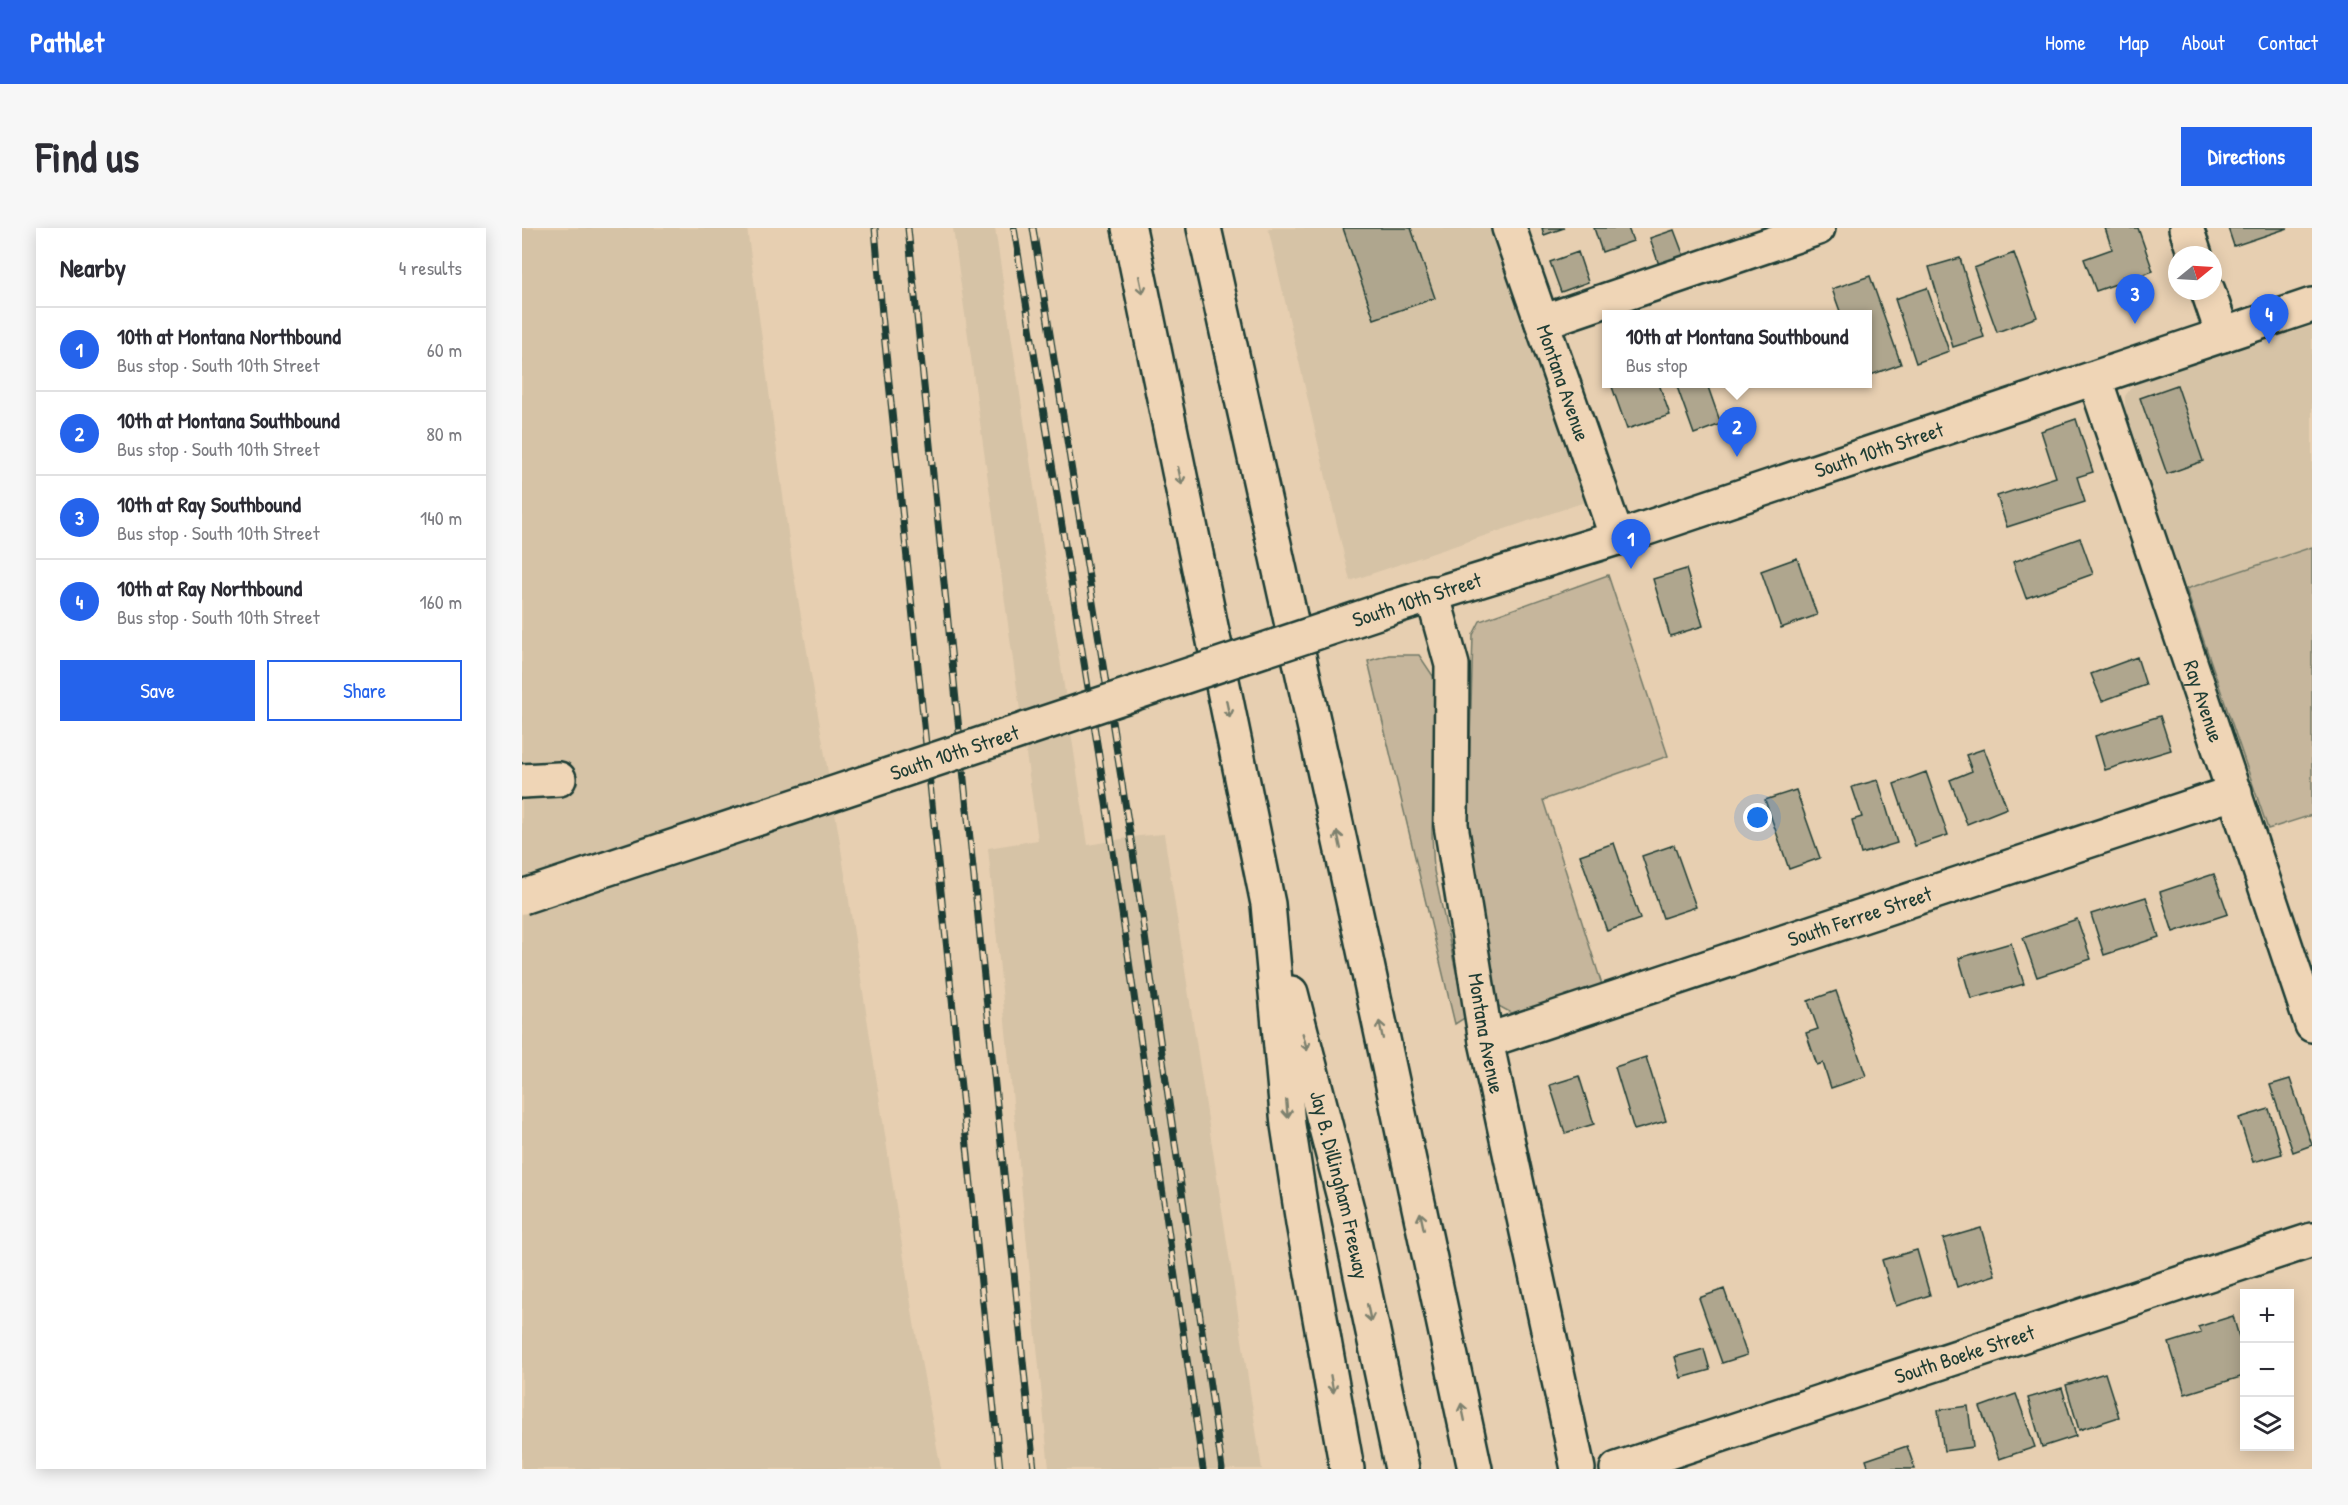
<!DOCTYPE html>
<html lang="en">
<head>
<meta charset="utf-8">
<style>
	:root { --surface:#fff; --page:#f7f7f7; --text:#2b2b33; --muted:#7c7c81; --line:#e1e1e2; --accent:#2563eb }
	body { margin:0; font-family:"Patrick Hand",sans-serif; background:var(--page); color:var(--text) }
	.controls { position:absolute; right:18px; bottom:18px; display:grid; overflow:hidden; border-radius:0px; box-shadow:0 3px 15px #0003 }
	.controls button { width:54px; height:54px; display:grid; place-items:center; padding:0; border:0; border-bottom:2px solid var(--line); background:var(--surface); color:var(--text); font:30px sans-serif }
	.compass { position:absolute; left:1646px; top:18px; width:54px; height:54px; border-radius:50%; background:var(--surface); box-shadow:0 3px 15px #0003; rotate:72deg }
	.you { position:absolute; left:1236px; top:590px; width:21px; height:21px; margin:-15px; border:4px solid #fff; border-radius:50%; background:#1a73e8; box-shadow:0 0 0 9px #1a73e833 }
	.badge { display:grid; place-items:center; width:39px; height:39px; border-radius:50%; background:var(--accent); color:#fff; font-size:20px; font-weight:700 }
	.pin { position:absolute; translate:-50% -50px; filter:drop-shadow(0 2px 3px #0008) }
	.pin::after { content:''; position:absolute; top:32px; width:21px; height:18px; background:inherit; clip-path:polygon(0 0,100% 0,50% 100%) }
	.popup { position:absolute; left:1080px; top:82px; width:270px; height:78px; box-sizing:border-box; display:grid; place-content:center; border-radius:0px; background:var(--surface); filter:drop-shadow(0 2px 4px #0005); font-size:20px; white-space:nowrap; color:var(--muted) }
	.popup b { font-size:22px; color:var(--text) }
	.popup::after { content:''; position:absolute; left:50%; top:100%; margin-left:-12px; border:12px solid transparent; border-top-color:var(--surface) }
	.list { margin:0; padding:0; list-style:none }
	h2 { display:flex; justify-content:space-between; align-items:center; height:78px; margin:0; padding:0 24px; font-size:26px }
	h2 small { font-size:20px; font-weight:400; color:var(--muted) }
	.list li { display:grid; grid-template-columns:39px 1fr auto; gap:18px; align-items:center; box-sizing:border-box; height:84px; padding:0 24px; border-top:2px solid var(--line) }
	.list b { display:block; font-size:22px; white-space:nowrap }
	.list p { margin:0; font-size:20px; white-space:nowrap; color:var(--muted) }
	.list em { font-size:20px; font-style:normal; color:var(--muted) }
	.actions { display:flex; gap:12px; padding:18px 24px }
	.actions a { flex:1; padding:14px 0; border:2px solid var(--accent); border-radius:0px; text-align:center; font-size:21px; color:var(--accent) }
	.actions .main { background:var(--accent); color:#fff }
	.icon { flex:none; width:33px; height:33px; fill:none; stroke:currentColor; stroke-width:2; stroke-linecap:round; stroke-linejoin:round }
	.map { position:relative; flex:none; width:1790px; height:1241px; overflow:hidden; border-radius:0px }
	header { display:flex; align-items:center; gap:36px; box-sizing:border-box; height:84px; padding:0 30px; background:var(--accent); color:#fff }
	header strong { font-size:28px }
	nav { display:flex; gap:33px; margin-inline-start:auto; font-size:21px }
	.intro { display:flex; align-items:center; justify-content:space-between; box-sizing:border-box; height:144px; padding:0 36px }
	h1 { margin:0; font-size:42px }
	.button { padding:15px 27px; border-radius:0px; background:var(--accent); color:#fff; font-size:21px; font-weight:700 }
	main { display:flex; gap:36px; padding:0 36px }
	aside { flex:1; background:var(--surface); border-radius:0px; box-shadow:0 3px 15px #0003 }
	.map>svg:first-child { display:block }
	.built { fill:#d6c3a6 }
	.green { fill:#c6b69c; stroke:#727a68; stroke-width:1.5 }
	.building { fill:#afa68e; stroke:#1f3d34; stroke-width:1.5 }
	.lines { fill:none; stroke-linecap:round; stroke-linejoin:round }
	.minor-casing { stroke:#1f3d34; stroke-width:38 }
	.highway-casing { stroke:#1f3d34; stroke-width:38 }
	.minor { stroke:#efd5b6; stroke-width:33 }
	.highway { stroke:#efd5b6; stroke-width:33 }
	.rail-casing { stroke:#1f3d34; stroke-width:7 }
	.rail { stroke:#efd5b6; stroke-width:4.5; stroke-dasharray:14; stroke-linecap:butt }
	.minor-bridge-casing { stroke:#1f3d34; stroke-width:38; stroke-linecap:butt }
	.minor-bridge { stroke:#efd5b6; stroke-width:33 }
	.oneway { stroke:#7d816e }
	.labels { text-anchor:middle; stroke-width:5; stroke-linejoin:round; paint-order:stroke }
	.street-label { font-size:21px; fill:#1f3d34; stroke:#efd5b6 }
</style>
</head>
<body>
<header>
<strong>Pathlet</strong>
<nav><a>Home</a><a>Map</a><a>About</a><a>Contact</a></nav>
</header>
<div class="intro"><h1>Find us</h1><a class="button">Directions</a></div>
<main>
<aside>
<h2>Nearby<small>4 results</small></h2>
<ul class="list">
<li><span class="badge">1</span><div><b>10th at Montana Northbound</b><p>Bus stop · South 10th Street</p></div><em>60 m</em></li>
<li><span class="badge">2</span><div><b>10th at Montana Southbound</b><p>Bus stop · South 10th Street</p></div><em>80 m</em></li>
<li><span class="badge">3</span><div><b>10th at Ray Southbound</b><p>Bus stop · South 10th Street</p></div><em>140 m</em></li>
<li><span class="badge">4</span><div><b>10th at Ray Northbound</b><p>Bus stop · South 10th Street</p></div><em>160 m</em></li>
</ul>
<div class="actions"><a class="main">Save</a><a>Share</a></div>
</aside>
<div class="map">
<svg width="1790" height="1241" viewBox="0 0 1790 1241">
	<rect width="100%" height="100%" fill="#e7cfb1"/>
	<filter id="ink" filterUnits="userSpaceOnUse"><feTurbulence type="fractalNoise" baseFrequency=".0167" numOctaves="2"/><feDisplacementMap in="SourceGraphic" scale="12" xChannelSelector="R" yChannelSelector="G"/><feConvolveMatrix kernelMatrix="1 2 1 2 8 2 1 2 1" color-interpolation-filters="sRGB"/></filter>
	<g filter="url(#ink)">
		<!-- built -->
		<path class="built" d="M0 0H225L271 342 317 608 392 1095 419 1241H0Z
			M431 0H473L566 617 617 608 642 606 740 1241H527L466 620 516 612Z
			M746 0H975L1066 273 828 353Z
			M1790 98V319L1664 361 1603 180V168L1609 160 1618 154Z"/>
		<!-- green -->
		<path class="green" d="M1790 319V587L1746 601 1664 361Z
			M1086 347 1146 528 1021 572 1081 760 995 788 973 776 945 619 951 407 958 393Z
			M867 427H897L911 448 913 459 910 606 912 643 944 789 933 796 846 433Z"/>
		<!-- building -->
		<path class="building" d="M821 0H889L913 70 852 91Z
			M1020 0H1042L1022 7Z
			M1072 0H1106L1111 13 1080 24Z
			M1583 0H1616L1631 43 1574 63 1562 31 1590 21Z
			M1706 0H1766L1712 18Z
			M1152 2 1163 31 1138 40 1128 10Z
			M1056 24 1066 54 1039 64 1028 34Z
			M1492 25 1515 89 1475 104 1452 40Z
			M1438 30 1462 109 1431 119 1407 39Z
			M1348 48 1379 136 1346 148V86H1319L1310 61Z
			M1405 60 1427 123 1394 135 1373 71Z
			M1089 156H1137L1148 187 1105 201Z
			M1154 156H1185L1199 196 1172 206Z
			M1655 157 1681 233 1645 246 1618 170Z
			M1554 191 1571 244 1555 249 1563 274 1485 299 1475 268 1534 249 1519 203Z
			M1558 310 1571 346 1504 370 1491 334Z
			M1275 330 1295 387 1259 400 1239 343Z
			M1164 341 1181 398 1148 408 1131 351Z
			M1615 429 1624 457 1580 473 1569 446Z
			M1638 488 1649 522 1583 542 1573 508Z
			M1462 521 1485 580 1445 596 1428 552 1450 543 1444 527Z
			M1404 544 1426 607 1393 618 1372 556Z
			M1356 552 1375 615 1339 626 1330 592 1340 589 1330 559Z
			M1274 562 1298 630 1267 641 1243 572Z
			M1092 615 1118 691 1085 703 1058 627Z
			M1152 617 1174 679 1141 690 1120 628Z
			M1692 646 1706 686 1651 704 1638 664Z
			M1624 669 1637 709 1582 727 1569 686Z
			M1555 691 1569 731 1515 749 1501 710Z
			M1489 715 1502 756 1449 771 1437 730Z
			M1314 763 1344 848 1309 860 1301 835 1295 837 1284 805 1296 801 1286 773Z
			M1124 829 1144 893 1112 902 1093 839Z
			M1057 848 1072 896 1043 905 1028 857Z
			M1768 851 1790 917 1771 924 1748 857Z
			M1747 881 1760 926 1731 934 1717 890Z
			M1459 1000 1473 1047 1435 1059 1421 1011Z
			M1395 1022 1408 1067 1374 1078 1360 1032Z
			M1202 1061 1225 1127 1200 1135 1177 1070Z
			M1711 1088 1722 1126V1148L1663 1166 1647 1115 1679 1105 1676 1099Z
			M1182 1121 1188 1142 1159 1150 1153 1129Z
			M1583 1145 1597 1189 1557 1202 1544 1157Z
			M1540 1160 1554 1208 1520 1219 1506 1170Z
			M1494 1166 1513 1219 1477 1231 1458 1179Z
			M1446 1178 1451 1219 1422 1223 1416 1182Z
			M1385 1218 1393 1241H1347L1344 1232Z"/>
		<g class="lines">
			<defs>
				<g id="minor">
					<path id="s1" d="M987 0 1095 310"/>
					<path d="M1664 0 1673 27"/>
					<path d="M1686 63 1701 107"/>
					<path d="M1020 94 1296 0"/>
					<path id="s2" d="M1573 151 1790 797"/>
					<path id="s3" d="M910 365 930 437 929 597 964 813 1056 1241"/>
					<path id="s4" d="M868 380 1095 310 1790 77"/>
					<path d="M0 553 37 551"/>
					<path id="s5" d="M964 813 1713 564"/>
					<path id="s6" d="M1095 1241 1790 1012"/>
				</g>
				<g id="highway">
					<path d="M607 0 746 676 766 897 781 995 825 1241"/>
					<path d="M682 0 840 713 953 1241"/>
					<path id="s7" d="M769 765 825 981 880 1241"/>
				</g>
			</defs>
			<!-- minor casing -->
			<use href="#minor" class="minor-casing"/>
			<!-- highway casing -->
			<use href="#highway" class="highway-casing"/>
			<!-- minor -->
			<use href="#minor" class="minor"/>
			<!-- highway -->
			<use href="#highway" class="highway"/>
			<defs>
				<path id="rail" d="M353 0 360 86 478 1241
					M386 0 512 1241
					M492 0 578 534 681 1241
					M511 0 610 618 700 1241"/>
			</defs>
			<!-- rail casing -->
			<use href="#rail" class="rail-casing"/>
			<!-- rail -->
			<use href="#rail" class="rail"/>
			<defs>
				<g id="minor-bridge">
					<path id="s8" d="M0 669 868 380"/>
				</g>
			</defs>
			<!-- minor-bridge casing -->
			<use href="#minor-bridge" class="minor-bridge-casing"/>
			<!-- minor-bridge -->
			<use href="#minor-bridge" class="minor-bridge"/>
		</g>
		<!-- one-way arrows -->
		<defs><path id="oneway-shaft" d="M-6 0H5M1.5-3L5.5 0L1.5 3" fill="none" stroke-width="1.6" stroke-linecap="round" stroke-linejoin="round" transform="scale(1.5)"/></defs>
		<g class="oneway">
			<use href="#oneway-shaft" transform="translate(619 57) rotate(78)"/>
			<use href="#oneway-shaft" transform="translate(658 248) rotate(78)"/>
			<use href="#oneway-shaft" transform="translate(706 481) rotate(78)"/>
			<use href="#oneway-shaft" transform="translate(817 612) rotate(-102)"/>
			<use href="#oneway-shaft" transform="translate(859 802) rotate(-102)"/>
			<use href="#oneway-shaft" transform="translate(783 814) rotate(75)"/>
			<use href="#oneway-shaft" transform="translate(765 881) rotate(85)"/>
			<use href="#oneway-shaft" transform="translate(900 993) rotate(-102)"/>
			<use href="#oneway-shaft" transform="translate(847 1085) rotate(78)"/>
			<use href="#oneway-shaft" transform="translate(810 1156) rotate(80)"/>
			<use href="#oneway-shaft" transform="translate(941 1184) rotate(-102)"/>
		</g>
	</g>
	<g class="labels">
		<!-- street labels -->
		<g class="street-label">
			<text dy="7" stroke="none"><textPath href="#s1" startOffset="164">Montana Avenue</textPath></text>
			<text dy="7" stroke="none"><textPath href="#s4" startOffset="514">South 10th Street</textPath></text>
			<text transform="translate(895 372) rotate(-18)" y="7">South 10th Street</text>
			<text dy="7" stroke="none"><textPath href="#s2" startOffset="340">Ray Avenue</textPath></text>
			<text dy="7" stroke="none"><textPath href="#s8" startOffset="456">South 10th Street</textPath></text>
			<text dy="7" stroke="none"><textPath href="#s5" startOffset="394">South Ferree Street</textPath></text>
			<text dy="7" stroke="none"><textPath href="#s3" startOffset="446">Montana Avenue</textPath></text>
			<text dy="7" stroke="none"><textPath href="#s7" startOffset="198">Jay B. Dillingham Freeway</textPath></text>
			<text dy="7" stroke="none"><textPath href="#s6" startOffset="366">South Boeke Street</textPath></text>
		</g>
	</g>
</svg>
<div class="controls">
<button>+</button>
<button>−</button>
<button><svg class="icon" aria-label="layers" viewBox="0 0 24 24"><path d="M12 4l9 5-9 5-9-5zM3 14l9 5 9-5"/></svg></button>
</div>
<svg class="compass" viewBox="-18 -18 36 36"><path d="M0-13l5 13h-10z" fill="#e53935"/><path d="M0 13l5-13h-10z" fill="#7c7c81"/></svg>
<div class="you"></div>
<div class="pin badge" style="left:1109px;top:341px">1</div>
<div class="pin badge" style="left:1215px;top:229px">2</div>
<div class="popup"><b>10th at Montana Southbound</b>Bus stop</div>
<div class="pin badge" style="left:1613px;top:96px">3</div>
<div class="pin badge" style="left:1747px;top:116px">4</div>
</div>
</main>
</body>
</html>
